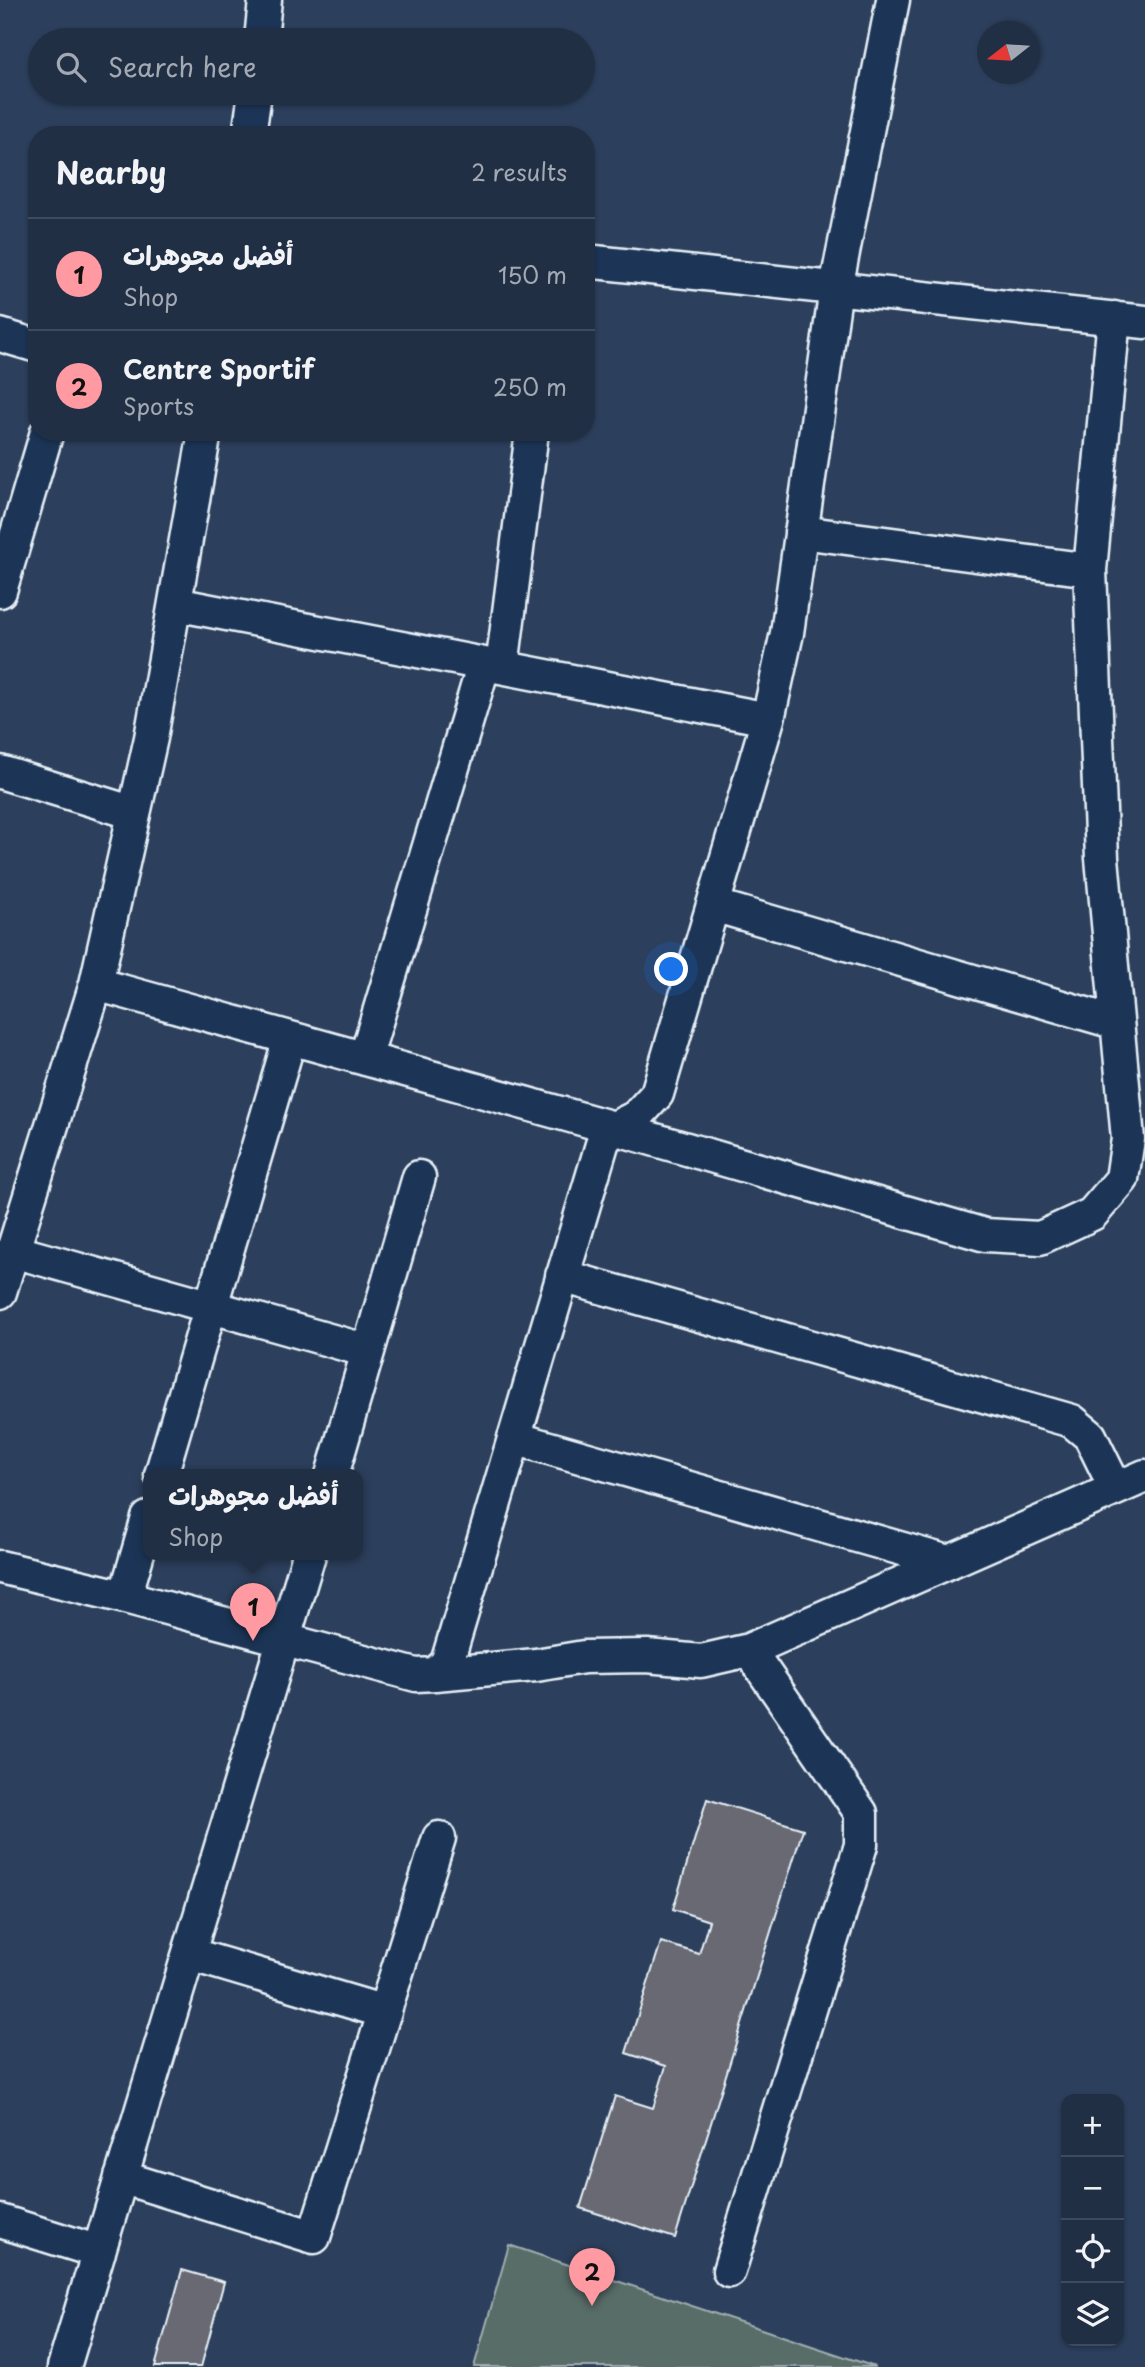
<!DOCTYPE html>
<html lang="en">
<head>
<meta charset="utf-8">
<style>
	:root { --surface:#212f45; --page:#2d3b50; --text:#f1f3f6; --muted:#a2a9b3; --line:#3e4a5e; --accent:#ff9aa2 }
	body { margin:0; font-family:"Playpen Sans","Playpen Sans Arabic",sans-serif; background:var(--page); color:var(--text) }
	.controls { position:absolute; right:21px; bottom:21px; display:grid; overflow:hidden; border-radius:14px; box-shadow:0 2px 5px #0004 }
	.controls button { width:63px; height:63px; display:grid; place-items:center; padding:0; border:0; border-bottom:2px solid var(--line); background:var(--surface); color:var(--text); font:35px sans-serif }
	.compass { position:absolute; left:977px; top:21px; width:63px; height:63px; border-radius:50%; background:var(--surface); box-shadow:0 2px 5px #0004; rotate:253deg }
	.you { position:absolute; left:672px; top:970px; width:24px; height:24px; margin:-18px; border:5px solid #fff; border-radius:50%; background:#1a73e8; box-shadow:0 0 0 10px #1a73e833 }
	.badge { display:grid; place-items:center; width:46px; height:46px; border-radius:50%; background:var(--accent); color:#111; font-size:23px; font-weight:700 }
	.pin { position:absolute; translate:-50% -58px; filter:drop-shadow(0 2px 4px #0008) }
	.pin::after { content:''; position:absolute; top:37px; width:24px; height:21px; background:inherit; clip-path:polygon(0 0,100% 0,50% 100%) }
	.popup { position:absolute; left:143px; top:1469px; width:220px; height:91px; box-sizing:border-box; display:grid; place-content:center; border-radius:14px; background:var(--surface); filter:drop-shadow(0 2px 5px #0005); font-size:23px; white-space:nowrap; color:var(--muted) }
	.popup b { font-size:26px; color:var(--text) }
	.popup::after { content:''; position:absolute; left:50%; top:100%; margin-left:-14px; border:14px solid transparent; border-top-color:var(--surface) }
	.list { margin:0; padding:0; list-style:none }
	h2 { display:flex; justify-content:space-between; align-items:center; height:91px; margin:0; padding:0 28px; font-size:30px }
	h2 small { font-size:23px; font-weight:400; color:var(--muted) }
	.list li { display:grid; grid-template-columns:46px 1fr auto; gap:21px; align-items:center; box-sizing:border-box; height:112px; padding:0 28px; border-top:2px solid var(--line) }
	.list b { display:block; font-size:26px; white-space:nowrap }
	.list p { margin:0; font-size:23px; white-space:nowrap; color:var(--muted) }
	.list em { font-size:23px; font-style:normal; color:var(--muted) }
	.icon { flex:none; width:38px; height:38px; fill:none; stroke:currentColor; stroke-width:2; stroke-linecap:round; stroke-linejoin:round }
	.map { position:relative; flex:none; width:1145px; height:2367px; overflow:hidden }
	.search { position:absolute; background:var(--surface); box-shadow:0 2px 5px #0004; left:28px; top:28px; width:567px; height:77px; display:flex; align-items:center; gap:18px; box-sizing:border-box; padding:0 24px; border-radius:38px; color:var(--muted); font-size:26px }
	.panel { position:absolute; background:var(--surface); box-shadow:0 2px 5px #0004; left:28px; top:126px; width:567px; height:315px; border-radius:28px }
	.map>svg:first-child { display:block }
	.green { fill:#586c67; stroke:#a0aeb0; stroke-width:2 }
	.building { fill:#686972; stroke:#e8f1f8; stroke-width:2 }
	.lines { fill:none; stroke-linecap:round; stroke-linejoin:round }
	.street-casing { stroke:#e8f1f8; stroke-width:37 }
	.street { stroke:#1d3557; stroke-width:32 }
</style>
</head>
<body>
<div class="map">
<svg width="1145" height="2367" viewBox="0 0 1145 2367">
	<rect width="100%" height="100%" fill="#2c3f5c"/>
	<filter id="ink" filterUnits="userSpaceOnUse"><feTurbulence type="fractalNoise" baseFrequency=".0143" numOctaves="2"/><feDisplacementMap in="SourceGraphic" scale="14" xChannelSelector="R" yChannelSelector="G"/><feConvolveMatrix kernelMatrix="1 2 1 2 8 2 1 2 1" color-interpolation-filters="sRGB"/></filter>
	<g filter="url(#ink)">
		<!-- green -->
		<path class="green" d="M509 2245 875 2367H474Z"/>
		<!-- building -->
		<path class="building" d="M707 1799 803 1829 675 2238 580 2208 615 2096 653 2108 666 2066 626 2053 661 1942 699 1954 709 1921 673 1909Z
			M182 2270 224 2282 201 2367H155Z"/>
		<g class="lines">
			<defs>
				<path id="street" d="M261 40 265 0
					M249 135 255 93
					M586 261 1145 322
					M0 335 37 346
					M801 532 1090 570
					M0 591 47 432
					M175 604 768 719
					M502 667 532 432
					M0 772 134 813
					M713 905 1117 1023
					M96 984 614 1128 985 1235 1040 1238 1092 1214 1122 1179 1128 1139 1102 858 1090 570 1114 318
					M365 1059 484 664
					M13 1251 368 1351
					M562 1276 1072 1421 1090 1436 1116 1489
					M0 1292 96 984 151 738 205 432
					M514 1438 948 1562
					M161 1475 290 1038
					M332 1475 419 1177
					M0 1567 125 1597 416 1675 435 1674 447 1663 603 1141 614 1128 636 1117 657 1094 768 719 787 633 836 288 893 0
					M125 1597 148 1518
					M435 1674 536 1665 584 1657 647 1656 701 1661 749 1650 1145 1476
					M189 1954 385 2012
					M121 2177 314 2237 439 1838
					M0 2221 99 2252
					M729 2271 861 1845V1813L749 1650
					M64 2367 309 1555"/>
			</defs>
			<!-- street casing -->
			<use href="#street" class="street-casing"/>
			<!-- street -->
			<use href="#street" class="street"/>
		</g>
	</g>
</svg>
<div class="controls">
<button>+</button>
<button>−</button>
<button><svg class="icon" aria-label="locate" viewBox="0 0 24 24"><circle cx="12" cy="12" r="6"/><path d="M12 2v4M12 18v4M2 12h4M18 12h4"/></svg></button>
<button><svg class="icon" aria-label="layers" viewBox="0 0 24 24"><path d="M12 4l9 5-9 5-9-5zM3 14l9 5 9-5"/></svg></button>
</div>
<svg class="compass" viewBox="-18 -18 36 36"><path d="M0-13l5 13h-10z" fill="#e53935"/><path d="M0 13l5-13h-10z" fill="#a2a9b3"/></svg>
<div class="you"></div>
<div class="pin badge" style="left:253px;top:1641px">1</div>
<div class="popup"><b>أفضل مجوهرات</b>Shop</div>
<div class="pin badge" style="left:592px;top:2306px">2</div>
<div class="search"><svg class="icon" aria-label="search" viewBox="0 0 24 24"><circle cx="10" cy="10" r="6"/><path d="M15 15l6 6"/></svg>Search here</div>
<section class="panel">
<h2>Nearby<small>2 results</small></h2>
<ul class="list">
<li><span class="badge">1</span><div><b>أفضل مجوهرات</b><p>Shop</p></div><em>150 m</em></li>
<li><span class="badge">2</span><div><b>Centre Sportif</b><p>Sports</p></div><em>250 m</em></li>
</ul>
</section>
</div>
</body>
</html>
